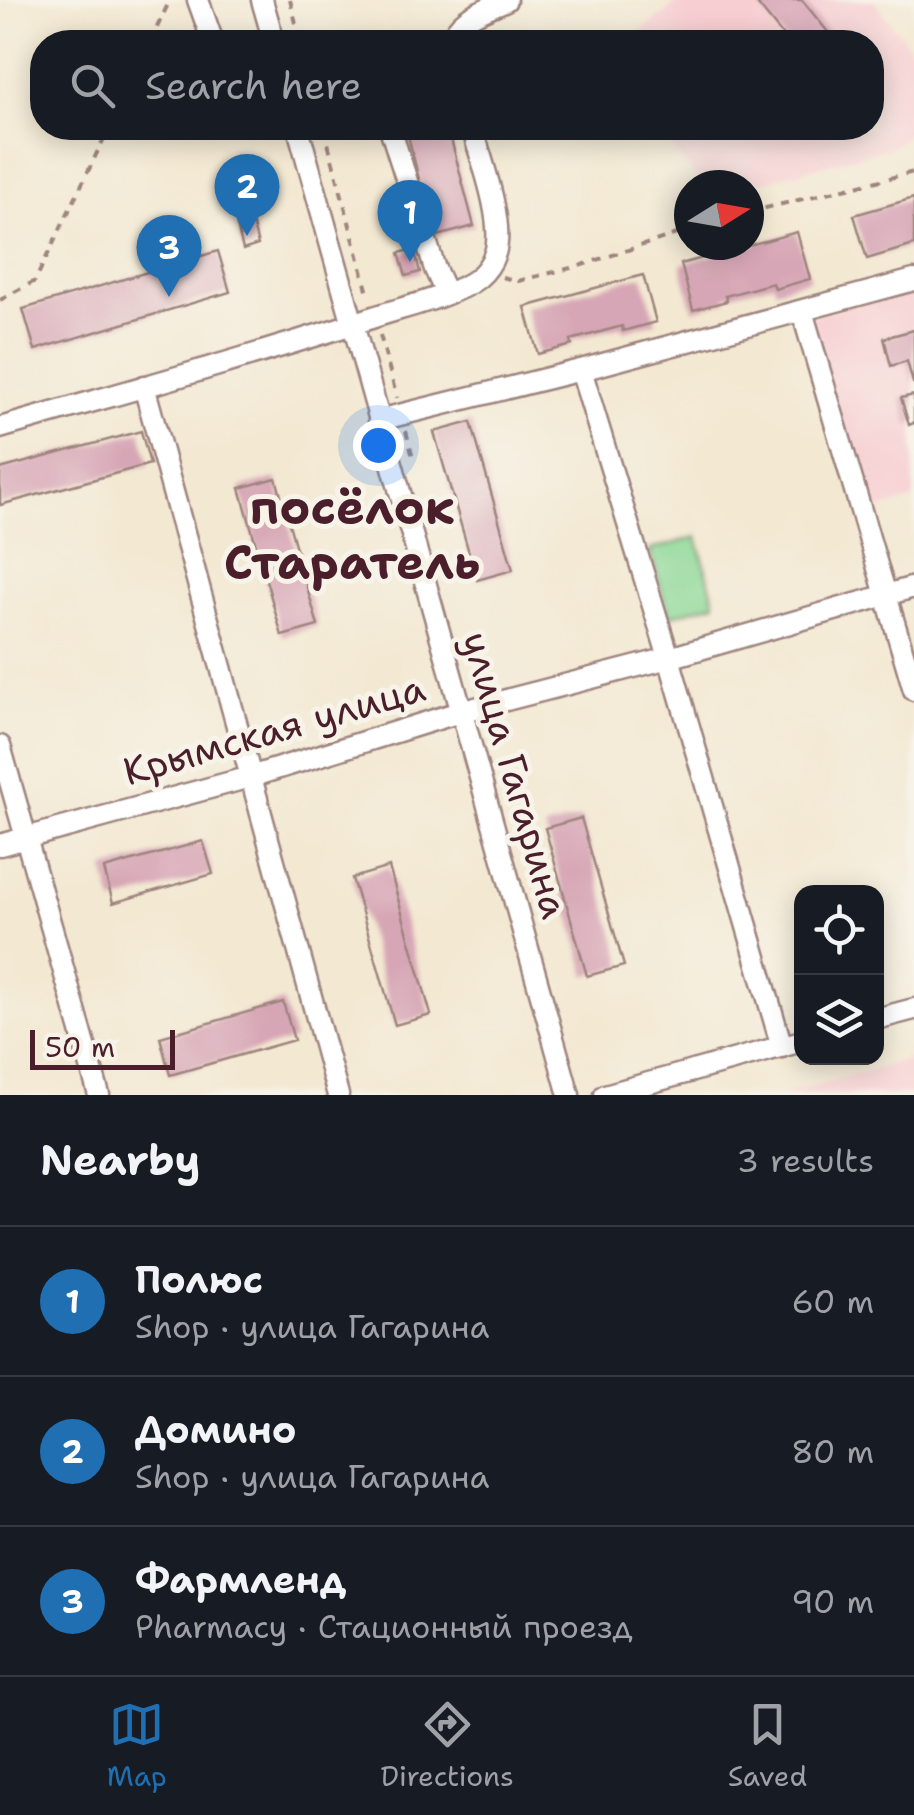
<!DOCTYPE html>
<html lang="en">
<head>
<meta charset="utf-8">
<style>
	:root { --surface:#171b24; --page:#242831; --text:#f1f3f6; --muted:#9ea1a6; --line:#363941; --accent:#1f6fb2 }
	body { margin:0; font-family:"Shantell Sans",sans-serif; background:var(--page); color:var(--text) }
	.controls { position:absolute; right:30px; bottom:30px; display:grid; overflow:hidden; border-radius:20px; box-shadow:0 5px 25px #0003 }
	.controls button { width:90px; height:90px; display:grid; place-items:center; padding:0; border:0; border-bottom:2px solid var(--line); background:var(--surface); color:var(--text); font:50px sans-serif }
	.compass { position:absolute; left:674px; top:170px; width:90px; height:90px; border-radius:50%; background:var(--surface); box-shadow:0 5px 25px #0003; rotate:79deg }
	.scale { position:absolute; left:30px; bottom:25px; width:145px; box-sizing:border-box; padding-left:10px; border:5px solid #4a1f2b; border-top:0; font-size:28px; line-height:35px; white-space:nowrap; color:#4a1f2b; -webkit-text-stroke:8px #f7f3e8; paint-order:stroke }
	.you { position:absolute; left:378px; top:445px; width:35px; height:35px; margin:-25px; border:8px solid #fff; border-radius:50%; background:#1a73e8; box-shadow:0 0 0 15px #1a73e833 }
	.badge { display:grid; place-items:center; width:65px; height:65px; border-radius:50%; background:var(--accent); color:#fff; font-size:32px; font-weight:700 }
	.pin { position:absolute; translate:-50% -82px; filter:drop-shadow(0 2px 5px #0008) }
	.pin::after { content:''; position:absolute; top:52px; width:35px; height:30px; background:inherit; clip-path:polygon(0 0,100% 0,50% 100%) }
	.list { margin:0; padding:0; list-style:none }
	h2 { display:flex; justify-content:space-between; align-items:center; height:130px; margin:0; padding:0 40px; font-size:42px }
	h2 small { font-size:32px; font-weight:400; color:var(--muted) }
	.list li { display:grid; grid-template-columns:65px 1fr auto; gap:30px; align-items:center; box-sizing:border-box; height:150px; padding:0 40px; border-top:2px solid var(--line) }
	.list b { display:block; font-size:38px; white-space:nowrap }
	.list p { margin:0; font-size:32px; white-space:nowrap; color:var(--muted) }
	.list em { font-size:32px; font-style:normal; color:var(--muted) }
	.icon { flex:none; width:55px; height:55px; fill:none; stroke:currentColor; stroke-width:2; stroke-linecap:round; stroke-linejoin:round }
	.map { position:relative; flex:none; width:914px; height:1095px; overflow:hidden }
	.search { position:absolute; background:var(--surface); box-shadow:0 5px 25px #0003; left:30px; right:30px; top:30px; height:110px; display:flex; align-items:center; gap:25px; box-sizing:border-box; padding:0 35px; border-radius:40px; color:var(--muted); font-size:38px }
	.sheet { height:580px; background:var(--surface) }
	nav { display:flex; justify-content:space-around; align-items:center; box-sizing:border-box; height:140px; border-top:2px solid var(--line); background:var(--surface); font-size:28px; color:var(--muted) }
	nav a { display:grid; justify-items:center; gap:5px }
	nav .on { color:var(--accent) }
	.map>svg:first-child { display:block }
	.built { fill:#f7cfd3 }
	.garden { fill:#8bd896; stroke:#6a7c60; stroke-width:2.5 }
	.building { fill:#d7a6b6 }
	.lines { fill:none; stroke-linecap:round; stroke-linejoin:round }
	.minor-casing { stroke:#9e847e; stroke-width:25 }
	.path { stroke:#9e847e; stroke-width:4; stroke-dasharray:8 8; stroke-linecap:butt }
	.minor { stroke:#fff; stroke-width:20 }
	.labels { text-anchor:middle; stroke-width:10; stroke-linejoin:round; paint-order:stroke }
	.street-label { font-size:38px; fill:#4a1f2b; stroke:#f7f3e8 }
	.district-label { font-size:48px; font-weight:bold; fill:#4a1f2b; stroke:#f7f3e8 }
</style>
</head>
<body>
<div class="map">
<svg width="914" height="1095" viewBox="0 0 914 1095">
	<rect width="100%" height="100%" fill="#f7f3e8"/>
	<filter id="ink" filterUnits="userSpaceOnUse"><feTurbulence type="fractalNoise" baseFrequency=".01" numOctaves="2"/><feDisplacementMap in="SourceGraphic" scale="20" xChannelSelector="R" yChannelSelector="G"/><feConvolveMatrix kernelMatrix="1 2 1 2 8 2 1 2 1" color-interpolation-filters="sRGB"/></filter>
	<filter id="wash" filterUnits="userSpaceOnUse"><feTurbulence type="fractalNoise" baseFrequency=".0048" numOctaves="4" result="noise"/><feDisplacementMap in="SourceGraphic" scale="40" xChannelSelector="R" yChannelSelector="G"/><feGaussianBlur stdDeviation="2.25" result="paint"/><feColorMatrix in="noise" values="0 0 0 0 0 0 0 0 0 0 0 0 0 0 0 0 0 1.4 0 .05"/><feComposite in="paint" operator="in"/></filter>
	<g filter="url(#wash)">
		<rect width="100%" height="100%" fill="#f3e8d2"/>
		<!-- built -->
		<path class="built" d="M681 0H873L914 52V130L892 147 749 185H702L656 128H872V42H627Z
			M914 288V499L866 513 811 316Z
			M914 1058V1095H780Z"/>
		<!-- garden -->
		<path class="garden" d="M697 537 715 603 669 616 650 550Z"/>
		<g id="blocks">
			<!-- building -->
			<path class="building" d="M765 0H802L836 42H788L758 5Z
				M406 128H448L474 226 434 237Z
				M914 198V245L867 259 854 215Z
				M252 222 258 245 243 250 237 226Z
				M797 232 810 279 775 289 773 283 725 296 727 301 693 310 681 264Z
				M414 249 420 272 406 276 399 253Z
				M218 251 230 292 35 350 23 309Z
				M643 275 656 322 623 331 622 326 571 340 572 345 538 354 525 307Z
				M914 330V383H913L907 361 891 366 884 338Z
				M914 395V423L909 425 901 398Z
				M471 422 513 570 477 580 434 432Z
				M141 431 150 464 0 505V469Z
				M276 478 318 626 282 636 240 488Z
				M581 818 624 966 587 976 545 828Z
				M203 841 213 874 113 903 104 869Z
				M389 867 431 1015 395 1025 352 878Z
				M283 1002 294 1040 170 1075 160 1037Z"/>
		</g>
	</g>
	<g filter="url(#ink)">
		<use href="#blocks" fill-opacity="0" stroke="#9e847e" stroke-width="2.5"/>
		<g class="lines">
			<defs>
				<path id="minor" d="M198 0 213 42
					M262 0 274 42
					M451 42C458 16 483 11 506 0
					M298 128 569 1095
					M390 128 435 269 446 293
					M802 311 914 690
					M581 370 669 658 782 1047
					M144 386 338 1095
					M379 420 581 370 914 280
					M0 428C124 392 249 358 371 318 400 308 455 296 478 278 485 272 492 262 495 253 505 223 481 158 472 128
					M0 746 99 1095
					M0 845 250 777 460 712 669 658 914 587
					M876 1019 914 1009
					M605 1095 802 1041"/>
			</defs>
			<!-- minor casing -->
			<use href="#minor" class="minor-casing"/>
			<!-- path -->
			<path class="path" d="M290 0 301 42
				M150 42 170 0
				M324 128 369 297
				M749 212 914 172
				M502 277 518 281 579 266 689 230
				M0 300 35 281 109 128
				M380 335 397 398
				M406 431 414 461"/>
			<!-- minor -->
			<use href="#minor" class="minor"/>
		</g>
	</g>
	<g class="labels">
		<!-- street labels -->
		<g class="street-label">
			<text transform="translate(274 730) rotate(-16)" y="13">Крымская улица</text>
			<text transform="translate(515 775) rotate(74)" y="13">улица Гагарина</text>
		</g>
		<!-- district labels -->
		<g class="district-label">
			<text x="352" y="524">посёлок<tspan x="352" dy="55">Старатель</tspan></text>
		</g>
	</g>
</svg>
<div class="controls">
<button><svg class="icon" aria-label="locate" viewBox="0 0 24 24"><circle cx="12" cy="12" r="6"/><path d="M12 2v4M12 18v4M2 12h4M18 12h4"/></svg></button>
<button><svg class="icon" aria-label="layers" viewBox="0 0 24 24"><path d="M12 4l9 5-9 5-9-5zM3 14l9 5 9-5"/></svg></button>
</div>
<svg class="compass" viewBox="-18 -18 36 36"><path d="M0-13l5 13h-10z" fill="#e53935"/><path d="M0 13l5-13h-10z" fill="#9ea1a6"/></svg>
<div class="scale">50 m</div>
<div class="you"></div>
<div class="pin badge" style="left:410px;top:262px">1</div>
<div class="pin badge" style="left:247px;top:236px">2</div>
<div class="pin badge" style="left:169px;top:297px">3</div>
<div class="search"><svg class="icon" aria-label="search" viewBox="0 0 24 24"><circle cx="10" cy="10" r="6"/><path d="M15 15l6 6"/></svg>Search here</div>
</div>
<section class="sheet">
<h2>Nearby<small>3 results</small></h2>
<ul class="list">
<li><span class="badge">1</span><div><b>Полюс</b><p>Shop · улица Гагарина</p></div><em>60 m</em></li>
<li><span class="badge">2</span><div><b>Домино</b><p>Shop · улица Гагарина</p></div><em>80 m</em></li>
<li><span class="badge">3</span><div><b>Фармленд</b><p>Pharmacy · Стационный проезд</p></div><em>90 m</em></li>
</ul>
</section>
<nav>
<a class="on"><svg class="icon" aria-label="map" viewBox="0 0 24 24"><path d="M3 6l6-2 6 2 6-2v14l-6 2-6-2-6 2zM9 4v14M15 6v14"/></svg>Map</a>
<a><svg class="icon" aria-label="directions" viewBox="0 0 24 24"><path d="M12 3l9 9-9 9-9-9zM9 14v-3h6M13 9l2 2-2 2"/></svg>Directions</a>
<a><svg class="icon" aria-label="saved" viewBox="0 0 24 24"><path d="M7 4h10v16l-5-4-5 4z"/></svg>Saved</a>
</nav>
</body>
</html>
